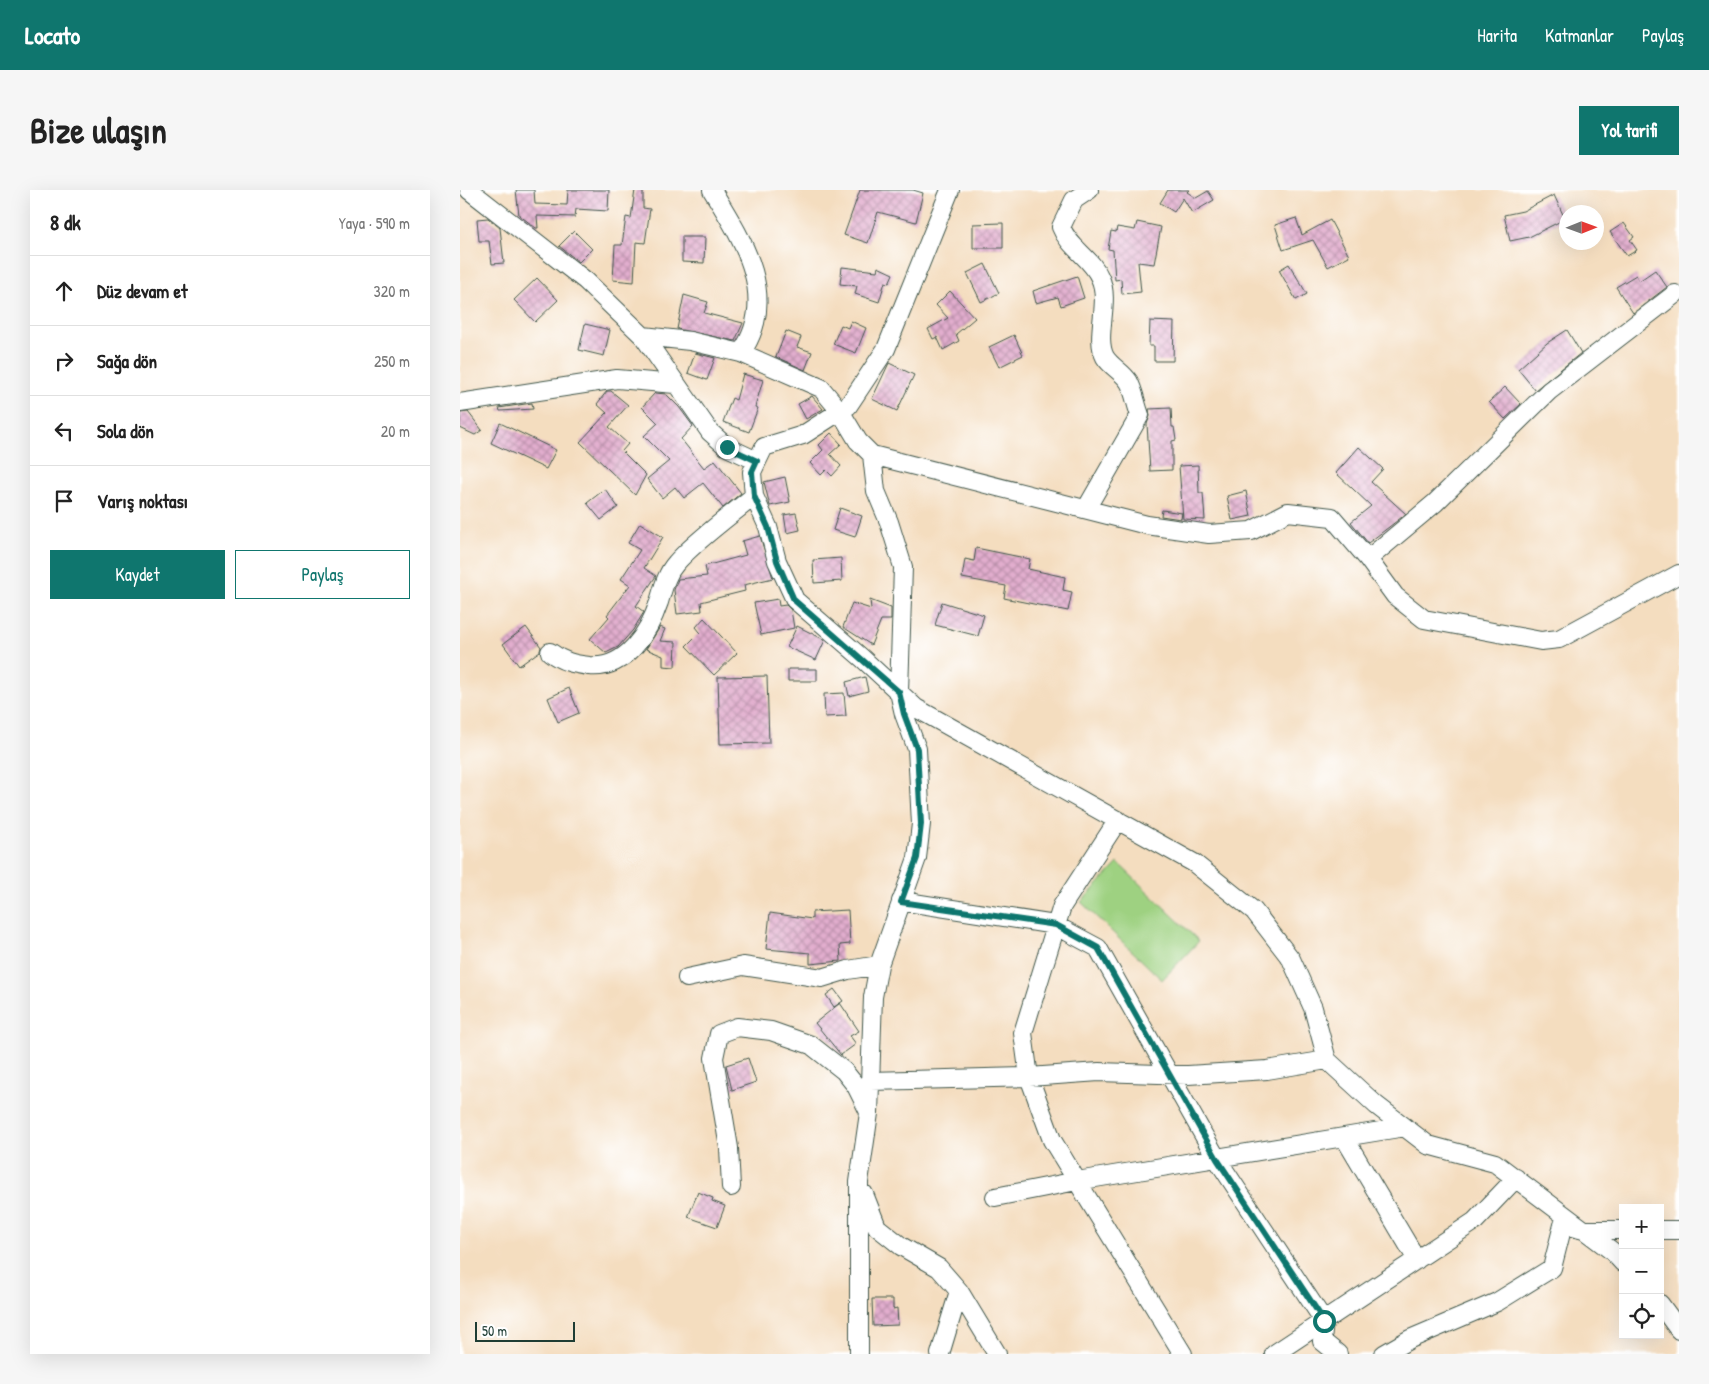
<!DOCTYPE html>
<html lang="tr">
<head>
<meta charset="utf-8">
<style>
	:root { --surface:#fff; --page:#f6f6f6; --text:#222; --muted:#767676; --line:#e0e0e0; --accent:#0f766e }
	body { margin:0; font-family:"Patrick Hand",sans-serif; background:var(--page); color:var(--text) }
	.controls { position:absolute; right:15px; bottom:15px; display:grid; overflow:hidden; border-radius:0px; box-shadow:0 5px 20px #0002 }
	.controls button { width:45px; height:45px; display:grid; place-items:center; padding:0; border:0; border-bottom:1px solid var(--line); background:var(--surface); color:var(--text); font:25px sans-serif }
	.compass { position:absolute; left:1099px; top:15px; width:45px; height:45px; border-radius:50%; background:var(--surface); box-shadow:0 5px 20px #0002; rotate:89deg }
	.scale { position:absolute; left:15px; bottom:12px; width:100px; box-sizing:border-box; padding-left:5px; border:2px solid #1f3d34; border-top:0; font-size:14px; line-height:18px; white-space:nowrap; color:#1f3d34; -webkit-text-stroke:4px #fff; paint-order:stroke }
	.stop { position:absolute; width:15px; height:15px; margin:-11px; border:4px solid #0f766e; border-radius:50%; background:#fff }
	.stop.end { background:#0f766e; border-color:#fff; box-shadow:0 1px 5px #0008 }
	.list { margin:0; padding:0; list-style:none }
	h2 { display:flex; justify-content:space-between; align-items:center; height:65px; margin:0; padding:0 20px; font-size:21px }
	h2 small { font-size:16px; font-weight:400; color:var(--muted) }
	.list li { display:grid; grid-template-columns:32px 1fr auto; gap:15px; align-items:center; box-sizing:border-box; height:70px; padding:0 20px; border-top:1px solid var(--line) }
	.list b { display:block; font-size:19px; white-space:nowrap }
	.list em { font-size:16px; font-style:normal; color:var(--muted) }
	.actions { display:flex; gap:10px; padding:15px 20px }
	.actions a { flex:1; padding:11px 0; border:1px solid var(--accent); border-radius:0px; text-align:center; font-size:18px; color:var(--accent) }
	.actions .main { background:var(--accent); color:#fff }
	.icon { flex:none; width:28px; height:28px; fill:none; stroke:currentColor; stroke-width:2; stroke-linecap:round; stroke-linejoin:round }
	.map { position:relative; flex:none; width:1219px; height:1164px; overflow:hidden; border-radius:0px }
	header { display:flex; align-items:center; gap:30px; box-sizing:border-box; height:70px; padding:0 25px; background:var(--accent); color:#fff }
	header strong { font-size:24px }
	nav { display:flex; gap:28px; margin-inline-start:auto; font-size:18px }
	.intro { display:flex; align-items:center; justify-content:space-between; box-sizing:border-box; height:120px; padding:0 30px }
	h1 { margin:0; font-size:35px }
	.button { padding:12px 22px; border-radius:0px; background:var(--accent); color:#fff; font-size:18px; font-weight:700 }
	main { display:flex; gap:30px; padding:0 30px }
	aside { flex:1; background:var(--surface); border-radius:0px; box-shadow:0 5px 20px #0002 }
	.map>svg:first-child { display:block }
	.green { fill:#9ed181; stroke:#5e875a }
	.building { fill:url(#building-cross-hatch) }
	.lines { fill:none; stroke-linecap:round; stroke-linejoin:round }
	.minor-casing { stroke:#3f5549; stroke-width:20 }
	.minor { stroke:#fff; stroke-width:18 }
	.route { stroke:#0f766e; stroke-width:6 }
</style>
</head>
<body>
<header>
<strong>Locato</strong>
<nav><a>Harita</a><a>Katmanlar</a><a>Paylaş</a></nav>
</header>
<div class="intro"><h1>Bize ulaşın</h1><a class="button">Yol tarifi</a></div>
<main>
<aside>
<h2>8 dk<small>Yaya · 590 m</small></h2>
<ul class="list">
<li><svg class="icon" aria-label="ahead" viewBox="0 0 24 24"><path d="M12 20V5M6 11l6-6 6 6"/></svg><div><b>Düz devam et</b></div><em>320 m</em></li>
<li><svg class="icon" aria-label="right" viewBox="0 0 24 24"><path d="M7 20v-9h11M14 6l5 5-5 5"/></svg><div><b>Sağa dön</b></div><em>250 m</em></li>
<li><svg class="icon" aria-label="left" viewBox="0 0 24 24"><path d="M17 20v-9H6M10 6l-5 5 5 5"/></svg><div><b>Sola dön</b></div><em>20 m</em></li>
<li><svg class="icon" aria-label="arrive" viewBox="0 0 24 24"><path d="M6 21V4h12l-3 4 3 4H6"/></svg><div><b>Varış noktası</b></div></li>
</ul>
<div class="actions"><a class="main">Kaydet</a><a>Paylaş</a></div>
</aside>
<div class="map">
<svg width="1219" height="1164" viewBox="0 0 1219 1164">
	<defs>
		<pattern id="building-cross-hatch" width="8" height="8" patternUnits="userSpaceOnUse" patternTransform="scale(1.25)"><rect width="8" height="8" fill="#e2adce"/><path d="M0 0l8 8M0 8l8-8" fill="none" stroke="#b78ea8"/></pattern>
	</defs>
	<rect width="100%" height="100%" fill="#fff"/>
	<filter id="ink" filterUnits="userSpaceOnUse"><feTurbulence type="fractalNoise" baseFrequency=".02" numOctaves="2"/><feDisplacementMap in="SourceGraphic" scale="10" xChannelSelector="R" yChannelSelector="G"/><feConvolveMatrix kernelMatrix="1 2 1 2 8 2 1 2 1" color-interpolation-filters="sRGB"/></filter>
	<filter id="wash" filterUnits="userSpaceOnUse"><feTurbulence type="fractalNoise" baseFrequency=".0096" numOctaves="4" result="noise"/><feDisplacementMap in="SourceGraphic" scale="20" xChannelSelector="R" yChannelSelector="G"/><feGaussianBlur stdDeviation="1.12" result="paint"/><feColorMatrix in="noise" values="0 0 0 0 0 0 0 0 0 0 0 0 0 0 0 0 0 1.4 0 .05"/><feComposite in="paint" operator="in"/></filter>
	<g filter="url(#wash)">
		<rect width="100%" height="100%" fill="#f4ddbf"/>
		<!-- green -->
		<path class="green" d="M658 673 739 751 702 790 621 712Z"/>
		<g id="blocks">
			<!-- building -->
			<path class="building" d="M56 0H74L75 14 107 15 108 0H149L148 21 116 19 115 27 77 26 78 38H76L59 25Z
				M175 0H183V18L190 19 185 53 176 52 174 92 153 90 155 55H162L166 27 171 28Z
				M400 0H453L463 3 456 32 418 22 408 53 384 45Z
				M708 0H729L727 2 736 8 748 1 754 10 732 23 723 8 714 22 700 13Z
				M1094 5 1105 29 1069 47 1050 51 1044 25 1063 21Z
				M28 28 40 38 44 73 32 74 29 51H19L17 29Z
				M836 28 842 45 870 30 889 66 868 77 853 50 823 60 815 35Z
				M677 32 701 37 694 74 678 72 681 102 662 104 661 89 655 90 653 60 648 59 651 41 656 42 657 37 675 40Z
				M543 33V58H513V34Z
				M1164 33 1174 47 1170 50 1177 60 1167 66 1150 42Z
				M114 41 132 59 119 72 99 56Z
				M222 47H245L244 73 222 72Z
				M525 74 539 103 521 112 507 83Z
				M829 74 847 104 836 110 819 80Z
				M382 77 417 81 418 77 433 84 429 93 425 92 419 112 395 104 397 96 380 94Z
				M1195 80 1207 97 1173 123 1156 97 1176 85 1179 91Z
				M617 86 624 108 601 116 598 107 576 113 573 101Z
				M77 88 98 110 75 132 54 110Z
				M490 101 515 128 496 144 499 151 483 160 477 147 473 149 468 139 488 128 476 115Z
				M224 105 248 112 244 123 283 133 275 151 217 139Z
				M391 131 406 138 396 163 373 154 381 135 388 138Z
				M690 131 714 132 713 171H694V156H689Z
				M125 134 150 140 144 166 119 160Z
				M1107 140 1121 163 1075 200 1058 179 1087 153Z
				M326 141 341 147 337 157 352 162 345 180 316 167Z
				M554 145 563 165 539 177 529 157Z
				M235 163 255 168 247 190 228 183Z
				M429 173 454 185 437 221 412 209Z
				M283 184 303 190 295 217 298 218 289 242 263 232 272 208 276 210Z
				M1045 197 1061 214 1045 229 1029 212Z
				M147 201H151L168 215 149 237 168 254 162 261 186 285 175 305 120 252 147 223 137 214Z
				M195 203 206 204 219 217 233 236 221 249 244 278 255 270 281 303 263 318 243 293 224 308 215 297 202 308 187 289 209 271 184 246 198 233 182 217Z
				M352 206 363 219 346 229 338 214Z
				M72 213 73 219 40 221 39 218Z
				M711 218 712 237H714L716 250 712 251V280L690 281 687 234 690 226 689 219Z
				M8 222 22 240 15 245 0 238V223Z
				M40 233 96 260 86 279 31 253Z
				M371 243 381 254 370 264 381 276 372 286 366 280 361 285 350 273 363 260 359 255Z
				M899 257 923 279 911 292 946 324 908 353 891 332 911 316 876 283Z
				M738 275 739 303H743L745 330 723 329 719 276Z
				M325 287 330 312 310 316 304 292Z
				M145 299 158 317 141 330 127 313Z
				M786 301 791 326 772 330 767 306Z
				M380 318 402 326 395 347 373 340Z
				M702 320 722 323 721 329 701 326Z
				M336 323 340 340 327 343 324 325Z
				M180 333 203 347 184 378 196 386 176 416 184 422 173 440 158 457 146 463 130 449 149 427 147 425 170 395 161 389 180 360 168 353Z
				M300 346 313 388 284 395 285 401 241 412 242 421 217 424 214 400 218 389 247 386 245 376 286 365 282 351Z
				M516 358 570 369 568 379 605 387 603 400 612 402 608 421 544 408 546 396 502 388 505 369 514 371Z
				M381 368 382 391 354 393 353 370Z
				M318 409 319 416 326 415 331 420 334 438 301 445 294 413Z
				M410 410 431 418V430H421L411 455 383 437 392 413 411 419Z
				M482 412 524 425 518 446 475 435Z
				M244 428 277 463 254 485 226 456 240 442 236 437Z
				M337 436 365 450 356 470 327 457Z
				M66 437 81 457 80 461 59 476 43 454Z
				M200 437 205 439 200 451 216 452 215 477 203 476V466L186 459Z
				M328 479H357V491H328Z
				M307 486 309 553 260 554 258 487Z
				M405 487 408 501 389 506 386 492Z
				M109 498 119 523 98 532 88 508Z
				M384 503 386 526 365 527 364 504Z
				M388 720 390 754 380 755 381 771 350 774V763L306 759 310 723 352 729V722Z
				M374 799 383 811 374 817 366 805Z
				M380 813 399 841 390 846 396 854 381 865 355 833Z
				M288 868 296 892 272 900 266 875Z
				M238 1002 253 1008 252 1011 265 1016 257 1037 228 1027Z
				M412 1109H433V1119L437 1118 438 1135 413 1136Z"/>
		</g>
	</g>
	<g filter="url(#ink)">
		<use href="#blocks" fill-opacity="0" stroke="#3f5549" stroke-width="1"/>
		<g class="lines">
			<defs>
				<path id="minor" d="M9 0 126 91 183 146 250 242 267 257 297 271
					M252 0C282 49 320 107 281 163
					M490 0 426 159 388 216 343 245 304 257 292 282 294 306 308 337 317 371 335 410 402 468 456 518 734 673 794 721 831 769 853 818 867 870 916 915 968 955 1035 973 1152 1061 1163 1073
					M183 146 230 151 281 163 361 198 380 221 398 251 412 265
					M0 213 157 189 215 194
					M626 319 680 225C676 215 674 201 669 192 663 182 651 177 645 167 634 146 651 112 640 88 632 68 609 58 601 37L614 10 629 0
					M908 369 975 313 1089 201 1215 104
					M90 462C103 472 114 474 129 476 166 480 189 442 199 412 203 399 206 384 216 373 235 351 271 325 294 306
					M658 630 602 716 563 843 569 887 592 950 723 1164
					M441 711 595 735 638 758 757 969 864 1131 862 1151 878 1164
					M227 788 283 776 362 788 388 780 419 775
					M410 891 569 887 639 882 728 885 807 880 867 870
					M884 947 957 1070
					M271 997 269 958 254 868 259 844 277 837 311 841 351 855 384 881 396 896 408 920
					M404 1004 417 1037 441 1056 479 1078 499 1101 537 1164
					M535 1007 617 991 945 937
					M1200 1040H1219
					M1200 1114 1219 1140
					M399 1164V992L409 923 413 807 419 775 457 668 461 634 457 559 444 524 439 502 443 377 429 332 416 301 412 265 687 335 749 344 791 341 828 322 872 327 908 369 935 406 964 429 1081 451 1099 449 1219 384
					M480 1164 499 1101
					M814 1164 1015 1031 1056 988
					M924 1164 950 1149 1037 1112 1092 1078 1103 1035 1124 1040H1163"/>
			</defs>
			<!-- minor casing -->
			<use href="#minor" class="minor-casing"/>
			<!-- minor -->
			<use href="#minor" class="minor"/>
		</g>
	</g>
	<g class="lines" filter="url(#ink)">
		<!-- route -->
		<path class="route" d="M267 257 297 271 292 282 294 306 308 337 317 371 334 410 439 502 444 524 457 559 461 634 457 668 441 712 596 735 638 758 757 969 864 1131"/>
	</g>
</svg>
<div class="controls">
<button>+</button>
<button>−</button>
<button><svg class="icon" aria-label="locate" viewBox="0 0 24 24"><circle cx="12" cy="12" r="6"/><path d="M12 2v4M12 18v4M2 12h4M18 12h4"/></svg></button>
</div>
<svg class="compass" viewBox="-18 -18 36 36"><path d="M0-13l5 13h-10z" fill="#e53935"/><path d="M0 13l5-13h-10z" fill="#767676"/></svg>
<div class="scale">50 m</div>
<div class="stop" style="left:864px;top:1131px"></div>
<div class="stop end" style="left:267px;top:257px"></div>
</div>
</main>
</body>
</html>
